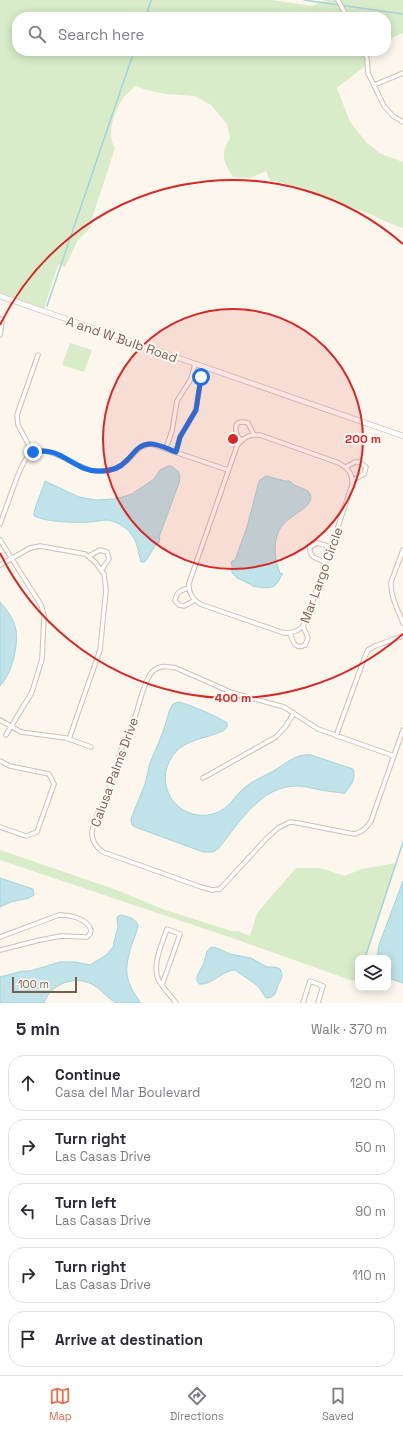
<!DOCTYPE html>
<html lang="en">
<head>
<meta charset="utf-8">
<style>
	:root { --surface:#fff; --page:#f2f2f3; --text:#2b2b33; --muted:#7c7c81; --line:#e1e1e2; --accent:#e76f51 }
	body { margin:0; font-family:"Space Grotesk",sans-serif; background:var(--page); color:var(--text) }
	.controls { position:absolute; right:12px; bottom:12px; display:grid; overflow:hidden; border-radius:8px; box-shadow:0 2px 10px #0003 }
	.controls button { width:36px; height:36px; display:grid; place-items:center; padding:0; border:0; border-bottom:1px solid var(--line); background:var(--surface); color:var(--text); font:20px sans-serif }
	.scale { position:absolute; left:12px; bottom:10px; width:65px; box-sizing:border-box; padding-left:4px; border:2px solid #7a5c4d; border-top:0; font-size:11px; line-height:14px; white-space:nowrap; color:#7a5c4d; -webkit-text-stroke:3px #fffaf3; paint-order:stroke }
	.stop { position:absolute; width:12px; height:12px; margin:-9px; border:3px solid #1a73e8; border-radius:50%; background:#fff }
	.stop.end { background:#1a73e8; border-color:#fff; box-shadow:0 1px 4px #0008 }
	.list { margin:0; padding:0; list-style:none }
	h2 { display:flex; justify-content:space-between; align-items:center; height:52px; margin:0; padding:0 16px; font-size:17px }
	h2 small { font-size:13px; font-weight:400; color:var(--muted) }
	.list li { display:grid; grid-template-columns:26px 1fr auto; gap:12px; align-items:center; box-sizing:border-box; height:56px; margin:0 8px 8px; padding:0 8px; border:1px solid var(--line); border-radius:16px }
	.list b { display:block; font-size:15px; white-space:nowrap }
	.list p { margin:0; font-size:13px; white-space:nowrap; color:var(--muted) }
	.list em { font-size:13px; font-style:normal; color:var(--muted) }
	.icon { flex:none; width:22px; height:22px; fill:none; stroke:currentColor; stroke-width:2; stroke-linecap:round; stroke-linejoin:round }
	.map { position:relative; flex:none; width:403px; height:1003px; overflow:hidden }
	.search { position:absolute; background:var(--surface); box-shadow:0 2px 10px #0003; left:12px; right:12px; top:12px; height:44px; display:flex; align-items:center; gap:10px; box-sizing:border-box; padding:0 14px; border-radius:16px; color:var(--muted); font-size:15px }
	.sheet { height:372px; background:var(--surface) }
	nav { display:flex; justify-content:space-around; align-items:center; box-sizing:border-box; height:56px; border-top:1px solid var(--line); background:var(--surface); font-size:11px; color:var(--muted) }
	nav a { display:grid; justify-items:center; gap:2px }
	nav .on { color:var(--accent) }
	.map>svg:first-child { display:block }
	.green { fill:#d8ecc9 }
	.water { fill:#bfe3e8; stroke:#a5d3da }
	.lines { fill:none; stroke-linecap:round; stroke-linejoin:round }
	.stream { stroke:#a5d3da; stroke-width:1.5 }
	.minor-casing { stroke:#d1beb0; stroke-width:5.5 }
	.tertiary-casing { stroke:#d1beb0; stroke-width:6 }
	.minor { stroke:#fff; stroke-width:3.5 }
	.tertiary { stroke:#fff; stroke-width:4.5 }
	.route { stroke:#1a73e8; stroke-width:5 }
	.ring { fill:none; stroke:#d62828; stroke-width:2 }
	.labels { text-anchor:middle; stroke-width:4; stroke-linejoin:round; paint-order:stroke }
	.street-label { font-size:13px; fill:#7a5c4d; stroke:#fffaf3 }
	.centre { fill:#d62828; stroke:#fffaf3; stroke-width:2 }
	.ring-label { font-size:12px; text-anchor:middle; font-weight:bold; fill:#d62828; stroke:#fffaf3; stroke-width:4; stroke-linejoin:round; paint-order:stroke }
</style>
</head>
<body>
<div class="map">
<svg width="403" height="1003" viewBox="0 0 403 1003">
	<rect width="100%" height="100%" fill="#fdf6ec"/>
	<!-- green -->
	<path class="green" d="M0 0H273L312 6 326 0H403V33L386 40V17H17V51H361L365 58V66L337 88 350 122 367 143 381 154 403 162V228L384 221 368 213 279 182 270 181 266 171 250 178 233 177C223 162 220 154 230 138L227 124 211 105 194 96 166 94 147 90 135 86C132 90 127 93 124 97 115 111 105 133 115 148L90 225 92 226 78 240 65 267 58 265 44 309 0 294Z
		M70 343 92 350 84 372 62 365Z
		M0 850 114 889 165 910 235 932 238 931 250 936 257 913 296 868H320L345 876 361 869 396 863 365 958H358V979L353 981 229 937 0 860Z"/>
	<!-- water -->
	<path class="water" d="M168 466H171L178 471 180 477 179 483 159 537 160 538 159 543H157L145 562H141C138 552 138 542 131 534 126 527 116 521 107 520 101 520 95 522 89 522 76 523 46 522 34 516 33 509 43 490 45 481L79 497 96 500 115 499 116 497H118L119 498 132 494 154 479 160 470Z
		M266 476 285 481H290L294 485 308 491C311 494 312 499 309 503 301 514 283 518 278 533 273 546 275 560 280 573L283 574C280 577 280 579 278 582 273 591 259 587 252 586V585L237 578 232 573V565L231 564 232 561 235 560 247 527 259 481Z
		M0 602C5 607 13 618 15 626 20 642 12 674 0 686Z
		M178 702C184 702 221 718 227 723 228 727 226 729 223 731 200 741 177 739 167 767 163 779 166 791 173 801 186 817 209 820 225 808 232 803 237 794 244 788 253 780 265 776 275 770 286 763 297 753 311 755L353 769C357 779 349 788 344 794L343 793C334 792 325 791 316 789 310 788 304 786 298 786 261 785 239 823 219 848L213 852H203L135 827 132 825 131 819 145 784 150 763 163 732 170 709 173 704Z
		M0 878 33 889 34 895 29 898 11 902 0 907Z
		M403 881V983L388 978V958H377L379 945Z
		M120 915C127 916 135 918 138 925 137 932 134 938 132 944 124 969 124 981 141 1003 135 1003 122 1003 117 1003 110 1001 102 990 95 986 77 974 51 983 44 1003H0V977L22 971H30L60 962H76L90 965 106 955 113 947 116 934 118 928 117 917Z
		M211 947 217 948 230 954 251 958 267 967H275L280 969C284 976 281 979 278 985 276 992 275 998 266 998L258 986 235 970C223 970 211 986 199 984L197 981V976L204 963 207 951Z"/>
	<g class="lines">
		<!-- stream -->
		<path class="stream" d="M304 0 403 14
			M146 17 151 0
			M47 306 134 51
			M365 958 403 842"/>
		<defs>
			<path id="minor" d="M338 0 347 17
				M363 51 367 58 368 73 384 106 393 116 403 122
				M374 85 403 73
				M0 319 2 322 0 335
				M254 435H260L339 463C349 469 353 474 352 485L306 621C301 630 295 633 284 633L200 604C192 599 188 593 189 583L237 446C242 439 246 436 254 435Z
				M241 441C234 432 232 418 248 423L254 435
				M166 448 172 431 177 401 191 379 195 364
				M176 452 180 437 196 410 201 377 205 367
				M33 453 18 425 17 415 38 355
				M346 467 355 462H360L366 467 364 474 353 480
				M0 524C5 510 10 497 15 483 27 450 34 442 68 460 80 466 91 473 105 471 113 470 121 466 127 461 135 453 139 445 151 444L228 470
				M0 540 41 605 44 615 42 659 32 692 6 735
				M403 550 391 582C390 596 398 610 403 623
				M89 556 100 550 107 552 109 559 102 569
				M326 562C317 559 309 558 310 547L317 543 331 547
				M0 565 30 548 40 546 85 554 95 562 104 574 106 590 100 650 69 739
				M189 588C181 590 176 592 175 601L179 605 184 606 195 600
				M290 633C293 642 295 650 305 645L308 638 303 626
				M0 720 21 732 66 738 91 747
				M336 736 364 659 368 650 375 646 403 636
				M394 756 318 729 284 707 233 693 176 668C167 666 160 665 153 671 145 679 140 700 137 711 132 727 123 741 119 756 116 766 114 776 110 786 104 801 95 815 92 831 91 841 96 847 103 852L201 887 212 890 220 889 266 839 278 828 290 822 298 823 354 834C362 832 366 829 371 821L403 730
				M0 761 10 766 49 774 54 784 37 832 26 836 0 827
				M203 778 276 737 286 726 294 713
				M0 937 59 915C70 915 87 918 91 930L90 934 87 937 61 936 40 940 0 950
				M162 985 180 934 167 929C162 944 151 966 159 981 164 989 171 996 176 1003
				M303 1003 310 981 323 986 318 1003"/>
			<path id="tertiary" d="M0 296 403 436"/>
		</defs>
		<!-- minor casing -->
		<use href="#minor" class="minor-casing"/>
		<!-- tertiary casing -->
		<use href="#tertiary" class="tertiary-casing"/>
		<!-- minor -->
		<use href="#minor" class="minor"/>
		<!-- tertiary -->
		<use href="#tertiary" class="tertiary"/>
	</g>
	<g class="lines">
		<!-- route -->
		<path class="route" d="M33 452C62 445 74 473 101 471 110 471 120 468 126 461 134 454 138 444 150 444 159 444 168 449 176 452L180 437 196 410 201 377"/>
	</g>
	<!-- distance rings -->
	<circle cx="233" cy="439" r="130" fill="#d62828" fill-opacity=".12"/>
	<g class="ring">
		<circle cx="233" cy="439" r="130"/>
		<path d="M403 634A259 259 0 0 1 0 553M0 325A259 259 0 0 1 403 244"/>
	</g>
	<g class="labels">
		<!-- street labels -->
		<g class="street-label">
			<text transform="translate(122 339) rotate(19)" y="5">A and W Bulb Road</text>
			<text transform="translate(321 575) rotate(-70)" y="5">Mar Largo Circle</text>
			<text transform="translate(114 772) rotate(-70)" y="5">Calusa Palms Drive</text>
		</g>
	</g>
	<circle cx="233" cy="439" r="6" class="centre"/>
	<g class="ring-label">
		<text x="363" y="443">200 m</text>
		<text x="233" y="702">400 m</text>
	</g>
</svg>
<div class="controls">
<button><svg class="icon" aria-label="layers" viewBox="0 0 24 24"><path d="M12 4l9 5-9 5-9-5zM3 14l9 5 9-5"/></svg></button>
</div>
<div class="scale">100 m</div>
<div class="stop" style="left:201px;top:377px"></div>
<div class="stop end" style="left:33px;top:452px"></div>
<div class="search"><svg class="icon" aria-label="search" viewBox="0 0 24 24"><circle cx="10" cy="10" r="6"/><path d="M15 15l6 6"/></svg>Search here</div>
</div>
<section class="sheet">
<h2>5 min<small>Walk · 370 m</small></h2>
<ul class="list">
<li><svg class="icon" aria-label="ahead" viewBox="0 0 24 24"><path d="M12 20V5M6 11l6-6 6 6"/></svg><div><b>Continue</b><p>Casa del Mar Boulevard</p></div><em>120 m</em></li>
<li><svg class="icon" aria-label="right" viewBox="0 0 24 24"><path d="M7 20v-9h11M14 6l5 5-5 5"/></svg><div><b>Turn right</b><p>Las Casas Drive</p></div><em>50 m</em></li>
<li><svg class="icon" aria-label="left" viewBox="0 0 24 24"><path d="M17 20v-9H6M10 6l-5 5 5 5"/></svg><div><b>Turn left</b><p>Las Casas Drive</p></div><em>90 m</em></li>
<li><svg class="icon" aria-label="right" viewBox="0 0 24 24"><path d="M7 20v-9h11M14 6l5 5-5 5"/></svg><div><b>Turn right</b><p>Las Casas Drive</p></div><em>110 m</em></li>
<li><svg class="icon" aria-label="arrive" viewBox="0 0 24 24"><path d="M6 21V4h12l-3 4 3 4H6"/></svg><div><b>Arrive at destination</b></div></li>
</ul>
</section>
<nav>
<a class="on"><svg class="icon" aria-label="map" viewBox="0 0 24 24"><path d="M3 6l6-2 6 2 6-2v14l-6 2-6-2-6 2zM9 4v14M15 6v14"/></svg>Map</a>
<a><svg class="icon" aria-label="directions" viewBox="0 0 24 24"><path d="M12 3l9 9-9 9-9-9zM9 14v-3h6M13 9l2 2-2 2"/></svg>Directions</a>
<a><svg class="icon" aria-label="saved" viewBox="0 0 24 24"><path d="M7 4h10v16l-5-4-5 4z"/></svg>Saved</a>
</nav>
</body>
</html>
